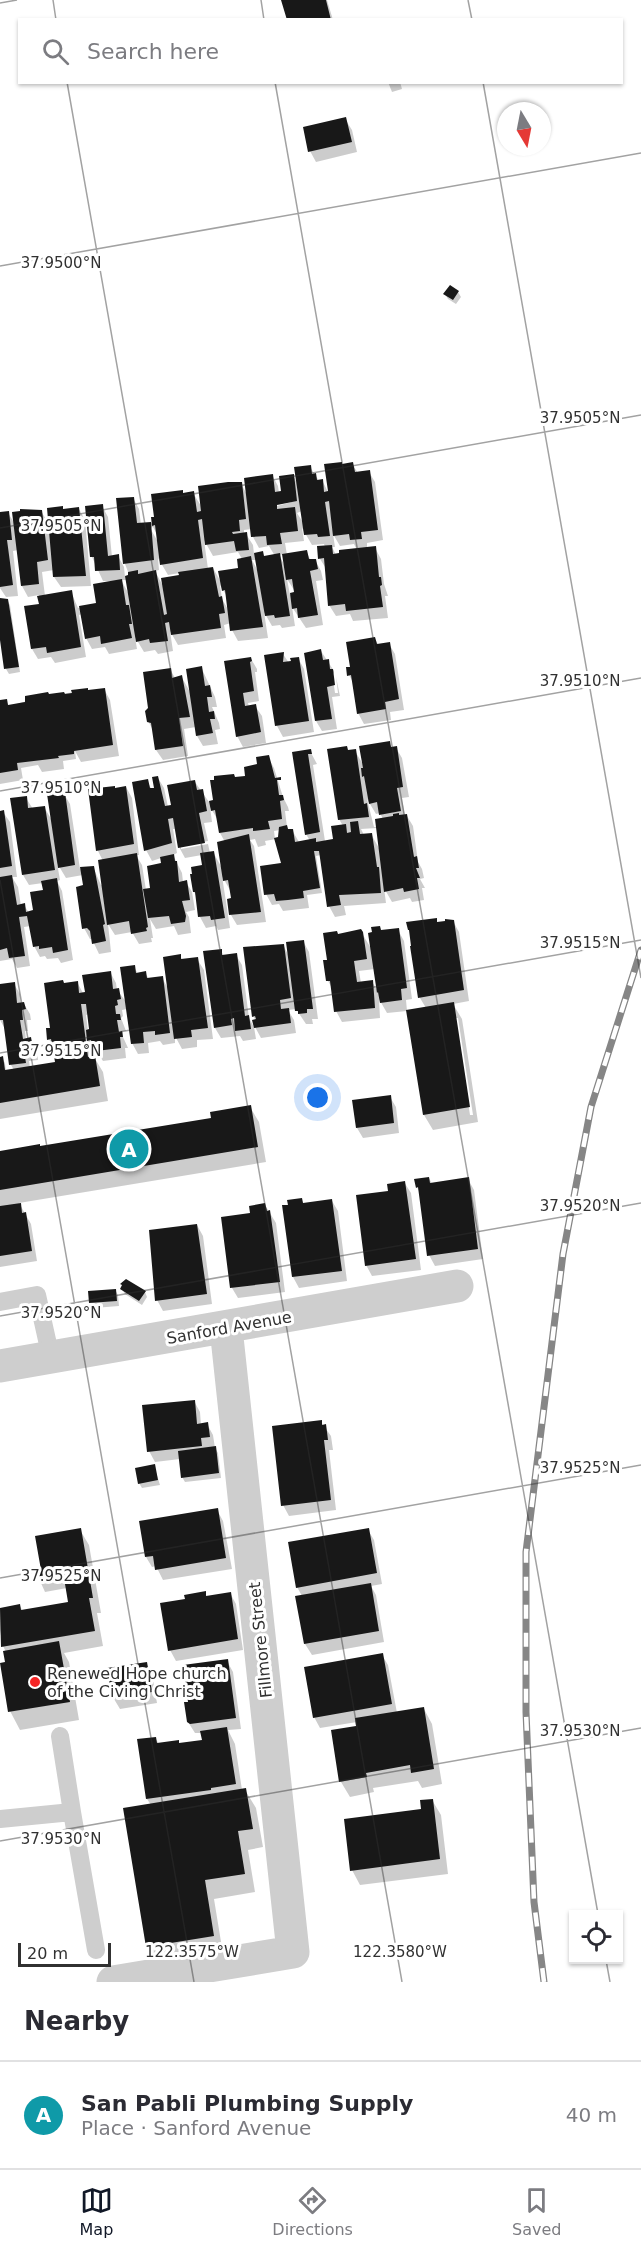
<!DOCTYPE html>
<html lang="en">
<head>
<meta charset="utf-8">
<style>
	:root { --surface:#fff; --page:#f2f2f3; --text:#2b2b33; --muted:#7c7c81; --line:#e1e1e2; --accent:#111827 }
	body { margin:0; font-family:"DejaVu Sans",sans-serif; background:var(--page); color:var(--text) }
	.controls { position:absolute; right:18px; bottom:18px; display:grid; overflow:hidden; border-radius:0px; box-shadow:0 2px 4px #0004 }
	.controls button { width:54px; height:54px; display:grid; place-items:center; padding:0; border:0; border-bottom:2px solid var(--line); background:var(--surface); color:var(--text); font:30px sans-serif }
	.compass { position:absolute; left:497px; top:102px; width:54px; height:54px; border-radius:50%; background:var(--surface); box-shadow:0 2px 4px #0004; rotate:170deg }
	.scale { position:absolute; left:18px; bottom:15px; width:93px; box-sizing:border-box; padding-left:6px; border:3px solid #313131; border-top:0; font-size:16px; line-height:21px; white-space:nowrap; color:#313131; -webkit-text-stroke:4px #fff; paint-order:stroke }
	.you { position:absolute; left:318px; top:1098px; width:21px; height:21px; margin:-15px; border:4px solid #fff; border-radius:50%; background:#1a73e8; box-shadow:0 0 0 9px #1a73e833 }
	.badge { display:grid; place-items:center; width:39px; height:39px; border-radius:50%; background:var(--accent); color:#fff; font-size:20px; font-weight:700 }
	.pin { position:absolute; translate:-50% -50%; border:3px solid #fff; box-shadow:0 2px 6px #0006 }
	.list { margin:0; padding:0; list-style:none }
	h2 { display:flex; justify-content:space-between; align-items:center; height:78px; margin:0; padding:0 24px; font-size:26px }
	h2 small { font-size:20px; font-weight:400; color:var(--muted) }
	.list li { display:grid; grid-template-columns:39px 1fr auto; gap:18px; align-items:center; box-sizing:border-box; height:108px; padding:0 24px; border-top:2px solid var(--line) }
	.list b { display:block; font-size:22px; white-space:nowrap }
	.list p { margin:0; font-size:20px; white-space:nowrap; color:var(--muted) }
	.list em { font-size:20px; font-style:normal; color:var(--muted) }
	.icon { flex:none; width:33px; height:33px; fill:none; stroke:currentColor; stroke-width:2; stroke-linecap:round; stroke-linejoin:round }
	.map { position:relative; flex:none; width:641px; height:1982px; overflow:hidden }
	.search { position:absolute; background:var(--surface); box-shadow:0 2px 4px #0004; left:18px; right:18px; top:18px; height:66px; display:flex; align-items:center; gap:15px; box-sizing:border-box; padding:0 21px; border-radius:0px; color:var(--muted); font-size:22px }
	.sheet { height:186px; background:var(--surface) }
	nav { display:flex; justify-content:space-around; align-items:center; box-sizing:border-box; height:84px; border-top:2px solid var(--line); background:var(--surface); font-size:16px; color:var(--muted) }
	nav a { display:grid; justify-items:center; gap:3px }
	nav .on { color:var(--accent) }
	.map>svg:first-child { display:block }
	.shadow { fill:#0003; fill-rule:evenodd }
	.building { fill:#181818 }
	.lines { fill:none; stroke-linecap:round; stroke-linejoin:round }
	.lane { stroke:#cecece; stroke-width:18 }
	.street { stroke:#cecece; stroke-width:33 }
	.rail-casing { stroke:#868686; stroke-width:7 }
	.rail { stroke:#fff; stroke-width:4.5; stroke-dasharray:14; stroke-linecap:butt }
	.ticks { fill:none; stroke:#313131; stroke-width:1.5; stroke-opacity:0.45 }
	.poi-dot { fill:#f52525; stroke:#fff; stroke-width:2 }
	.labels { text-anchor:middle; stroke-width:6; stroke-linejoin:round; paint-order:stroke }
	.street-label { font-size:16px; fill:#313131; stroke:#fff }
	.poi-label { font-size:16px; fill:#313131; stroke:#fff; text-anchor:start }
	.ticks-label { font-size:15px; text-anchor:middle; fill:#313131; stroke:#fff; stroke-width:6; stroke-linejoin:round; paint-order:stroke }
</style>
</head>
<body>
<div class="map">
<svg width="641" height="1982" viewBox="0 0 641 1982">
	<rect width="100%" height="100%" fill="#fff"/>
	<!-- shadow -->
	<path class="shadow" d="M283 0H327L333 20H288Z
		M388 82H400L402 89 392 92Z
		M345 119 352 130 357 152 316 162 310 151Z
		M458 292 461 297 456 304 448 299 445 294Z
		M352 464 358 473 369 472 375 482 383 540 367 543V549L375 548 381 559 384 584 388 596H385L388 618 353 621 350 614 336 616 329 605 327 570 320 559 319 548 325 547 324 544 312 545 302 528 304 541 285 543 287 555 306 551 311 561 315 560 321 571 323 580 316 581 323 625 306 628 292 607 295 626 282 628 280 625 272 626 264 612 268 638 238 641 232 630 231 623 224 625 226 638 178 645 170 631 173 651 158 654 155 650 144 652 135 637 137 649 109 654 105 647 92 649 86 638 82 614 79 615 86 657 55 663 51 657 38 659 32 649 40 605 39 595 28 597 22 586 18 550 13 551 18 596 6 597 0 588V514L8 513 15 524 41 511 50 526 79 509 85 520 91 586 61 587 54 577V570L42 572 45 596 71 592 78 608 98 604 111 583 110 581H103L92 557 102 506 108 517 112 557 118 556 124 567 125 577H130L125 564 133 498 139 509 141 525 153 523 184 494 193 493 203 509 241 484 248 496 272 475 278 486 279 493H283L293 476 299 486 310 467 319 481 322 480 329 494ZM295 501 270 508 269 505ZM302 511 304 524 297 513ZM153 527 158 536V542L150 528ZM252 529 253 537 259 548 269 546 275 556 265 558 262 553 254 554 253 545 246 534H244V530ZM333 534 340 546 354 544 357 550 336 555 332 547H335ZM204 540 213 556 238 552 242 559 240 569 222 584 213 568 208 569ZM284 554 285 566 279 555ZM158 558 168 575 180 573V576L163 586 155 571 159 570ZM252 560H257L259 573ZM287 579 294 590 296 594 290 595ZM121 580H127L130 596ZM220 585 228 598 229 611 222 599Z
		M0 600H7L10 605 20 672 9 674 6 669 0 630Z
		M375 639 379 646 389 644 395 654 404 710 390 712 391 720 364 724 358 713 354 684 349 675 352 668Z
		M321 651 334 671V674L332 672 335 693H338L336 677 340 696 332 697 337 729 322 731 316 721Z
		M283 654 289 663 298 658 304 669 314 732 283 737 277 726 266 657Z
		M251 659 257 669V672H255L259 701 248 703 249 707 255 706 262 716 266 743 243 747 237 736 226 662Z
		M201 667 215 697 217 707H212L219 723 220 729 215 730 218 744 203 746 197 736 196 727 184 729 188 756 163 760 156 750 153 730 148 721 170 669 175 678 181 676 190 692Z
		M104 689 110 700 119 756 81 762 75 751 76 759 63 761 64 769 42 772 38 765 21 768 23 780 0 784V702L6 701 9 706 49 695Z
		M389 743 392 748H396L402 758 409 797 402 798 405 816H407L413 826 418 862 422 869 424 878 420 879 425 888H422L424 900 412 902 410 898 392 902 384 888 386 903 344 906 346 915 335 917 329 906 321 855 316 856 322 893 307 895 309 908 283 911 279 904 272 905 266 894 283 865 276 839 265 841 266 845 258 847 255 839 250 840 254 846 266 922 237 925 231 915V892L222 876 230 928 218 930 216 926 206 928 200 917 197 897 194 892 204 867 202 855 185 858 179 847 176 829H173L177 853 173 855 182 873 183 882H186L192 892 195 910 186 912 189 917 191 933 178 935 174 926 156 929 150 919 153 938H151L152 942 139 944 132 932 115 935 108 924 111 952 99 954 92 939H90L84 928 85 886 83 875 66 878 57 863 60 880 57 881 62 891 73 960 61 963 58 958 47 959 45 956 40 957 34 946 31 926 24 927 30 966 17 968 12 959 0 961V812H3L10 822 17 877H12L18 887 21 906 24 905 29 913 34 912 45 891 43 883 29 885 23 875 26 798 33 809 44 807 53 822 64 794 70 804 80 869 93 867 101 885H103V861L98 851 89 791 126 787 132 798 139 855H136L142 865 146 890 152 889 163 864 161 858 152 861 146 850 147 781 152 790 156 789 158 778 164 788 168 807 173 806 195 782 209 802 215 801 236 779 247 777 268 757 274 768 283 797 288 807 289 811H285L287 827 289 831 292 830 299 842 310 841 306 834 293 753 310 751 317 764 313 765 325 841 334 840 343 826 339 819 349 751H355L364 766ZM367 799 376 814 380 813 383 819 377 827H374ZM210 807 219 822 220 833 225 842 222 868 213 852 210 853 208 844 181 849V846L208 841 204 823 212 822ZM377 828 380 850 371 834 364 835 361 829ZM280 830V838L275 839 274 831Z
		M453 921 459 932 469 1001 453 1004 462 1019 478 1122 433 1130 424 1115 426 1008 420 998 411 947 438 924ZM455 1018H458L473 1115H470Z
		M360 930 372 950 398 930 404 941 412 999 406 1000 407 1011 387 1013 379 999 380 1018 342 1022 336 1011 332 988 328 981V961L338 936ZM375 969 378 991 372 982 361 983 359 971Z
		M303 941 309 952 318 1019H312L313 1024H306L296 1009 288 1010 294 1020 296 1033 261 1038 255 1027 256 1021 253 1016 283 945 289 956Z
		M221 951 224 956 236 955 242 965 249 1018 254 1027 256 1039 243 1041 240 1036 221 1038 215 1028Z
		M180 956 183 961 197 959 204 970 213 1039 197 1040V1047L182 1049 175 1036V1043L163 1045 160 1041 148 1043 149 1053 138 1054 132 1043 127 1009 122 1010 123 1016 121 1018 126 1031H123V1037L128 1048H125L126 1058 103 1061 90 1042 92 1057H94L103 1072 108 1101 0 1119V1058H2L5 1063 6 1072 14 1070 11 1065 5 1029 0 1020V986L14 984 20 994 21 1004H24L30 1014 31 1020H27L28 1031H25L26 1040 31 1039 37 1049 38 1060 29 1061 30 1068 57 1063 54 1049 49 1039 64 984 77 982 83 993H86L110 972 116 983 117 990 127 1003 134 967 138 974 145 973 149 979 162 978 169 990ZM89 1014 91 1031H88L86 1015Z
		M390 1097 396 1107 399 1133 363 1138 357 1128Z
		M250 1107 259 1122 266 1162 19 1203 31 1224 37 1261 0 1267V1153L212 1120Z
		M429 1178 432 1184 468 1179 474 1190 483 1259 435 1266 429 1255 420 1193 417 1187Z
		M404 1182 411 1193 421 1270 372 1276 366 1265Z
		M301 1200 304 1204 332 1201 338 1211 347 1281 299 1288 293 1277 284 1206Z
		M265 1205 276 1223 285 1292 238 1298 232 1288 222 1218 251 1214Z
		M197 1225 203 1236 212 1304 163 1311 157 1300Z
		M122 1289 145 1292 147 1297 142 1305 125 1294Z
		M115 1290 118 1295 119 1306 94 1308 91 1303Z
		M194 1401 200 1412 201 1425 207 1424 213 1435 215 1448 218 1453 221 1478 185 1482 182 1477 180 1459 155 1462 149 1451Z
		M321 1422 331 1436 333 1450H329L336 1510 289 1516 283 1505Z
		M154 1466 160 1485 142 1488 139 1483Z
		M217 1510 223 1521 232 1569 163 1580 156 1566 152 1567 146 1557Z
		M80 1530 89 1545 101 1613H97L103 1646 64 1653 69 1662 79 1720 20 1730 10 1711 6 1652 3 1646 0 1630V1609L20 1606 23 1612 70 1603 67 1588 45 1592 36 1572 43 1571Z
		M368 1530 374 1540 382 1584 371 1586 376 1595 384 1642 312 1655 305 1644 297 1597 302 1596 297 1587Z
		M205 1593 207 1597 230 1593 236 1604 243 1650 176 1661 170 1650 186 1601Z
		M382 1655 388 1665 397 1713 424 1709 432 1724 442 1784 422 1788 418 1781 373 1788 374 1792 350 1797 341 1782 358 1727 357 1722 320 1728 314 1717Z
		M227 1661 233 1672 241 1729 228 1730 235 1744 242 1790H245L256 1808 263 1847 248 1850 255 1892 214 1899 223 1954 158 1965 147 1946 151 1805 147 1799 139 1740 155 1738 159 1744 180 1745 204 1741 202 1733H195L188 1722 189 1704Z
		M146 1663 152 1674 157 1703 120 1709 114 1699 109 1669Z
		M432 1800 441 1815 448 1874 360 1885 352 1870Z"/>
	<!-- building -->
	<path class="building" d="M281 0H326L331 20H287Z
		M346 117 352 142 308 152 303 127Z
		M450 285 459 291 453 300 443 294Z
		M342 462V464L353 462 355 472 370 470 378 530 361 532 362 539 350 540 349 534 333 536 329 501 325 502 330 536 318 537 317 534 304 535 294 467 311 465 312 474 316 473 317 480 323 479 324 492 328 491 324 464Z
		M273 474 275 492 281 491 279 476 294 474 297 501 277 505V509L295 507 298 531 280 533 282 544 267 545 266 536 251 537 244 478Z
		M228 482H242L246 519 239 520 240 531 232 532 233 534 247 532 249 550 236 551 234 541 205 545 202 519 198 520 203 558 160 565 155 525 152 526 151 517H154L151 494 183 490V493L194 491 197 512 201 511 198 486Z
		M134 497 137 523 151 522 154 560 123 564 116 498Z
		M103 504 108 556 119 554 120 570 95 571 94 557H90L85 506Z
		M63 506V509L79 507 86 576 53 577 47 508Z
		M20 509 42 510 48 560 37 562 39 584 21 586 12 512 20 511Z
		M9 511 12 540H7L13 585 0 587V512Z
		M332 545 333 554 339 553V550L376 546 379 577H381L382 585 380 586 383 607 346 611 345 604 328 606 324 558 318 559 317 546Z
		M307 550 309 559H316L318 569 310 571 318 615 298 618 297 608 292 609 290 593 294 592 292 579 286 580 282 554Z
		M263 551 264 556 280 553 290 616 275 618 274 615 265 616 254 553Z
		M251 556 263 627 230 631 225 590 222 591 218 571 238 568 237 559Z
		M213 567 219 597 222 596 225 613 219 614 221 628 171 635 169 622 165 623 168 641 150 643 149 639 136 642 125 576 128 575V572L138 570V574L156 570 164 615 167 614 161 578 179 575 178 572Z
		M122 579 126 605H129L132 624H129L132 638 101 644 100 636 85 639 79 606 96 603 93 584Z
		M72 590 81 647 47 653 46 647 31 649 24 606 39 604 37 596Z
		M0 598 8 599 19 667 4 669 0 640Z
		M375 637 377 644 390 642 399 699 385 702 386 709 357 714 351 675 347 676 346 667H350L346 642Z
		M321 649 323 660 329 659 330 669H333L335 685 327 687 332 719 315 721 304 653Z
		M284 652 283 662 291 661 290 658 299 657 309 721 275 726 264 655Z
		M251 657 252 661 250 662 254 691 243 693 245 706 256 704 261 732 236 737 224 661Z
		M202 666 205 686 210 685 212 697H207L209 712 214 711 215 719H210L213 733 196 736 186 669Z
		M171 668 172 678 182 675 190 717 179 718 183 746 155 750 151 723 147 722 145 711 148 708 143 672Z
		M88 688V690L105 688 113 745 74 751V754L58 756 59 758 17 763 18 770 0 773V700L7 699 8 705 25 702V696L48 692 49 694 64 692 65 694 72 693 71 690Z
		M390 741 391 747 397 746 403 787 397 788 401 811 379 815 377 802 369 804 364 776 362 777 361 768H363L359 746Z
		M347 746 348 750 356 749 364 804 367 803 369 817 338 820 327 749Z
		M311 749 312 754H308L320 832 305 835 292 752Z
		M269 755 275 778 281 777V780H277L279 795H283L284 800 280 801 282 819 268 821 270 829 253 831V828L219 833 215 810 211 811 209 801 213 800 210 780H214V776L234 774 235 777 245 776 244 767 257 764 256 757Z
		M158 776 165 806 171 805 167 785 195 780 197 790 203 789 207 811 199 813 205 843 178 848 173 818 168 819 172 843 144 851 132 782 148 779 150 788H154L152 777Z
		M115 786V788L126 786 134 844 96 851 88 789Z
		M65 792 75 865 58 868 47 794Z
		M27 796 28 808 45 806 55 870 22 875 10 798Z
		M4 810 12 866 0 868V811Z
		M399 813V815L407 814 414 857 417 856 419 868H416L420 878H417L419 889 404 892 403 888 384 892 375 819 393 816V814Z
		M358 821 360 834 372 833 377 867H379L381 893 339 895 341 905 327 907 319 851H314L320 888 303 891 304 898 288 900 276 901 274 894 264 895 260 866 281 863 274 838 278 837 279 827 287 825 288 829H293L295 842 316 838V842L333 839 331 826 346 824 347 833 351 832 350 822Z
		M249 834 261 912 229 915 227 899 231 898 228 880 223 881 217 842Z
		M214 851 225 918 211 920 210 916 198 917 195 892H193L190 874H192L191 867 202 865 200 853Z
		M137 853 148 927 146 928 147 931 131 934 129 921 107 925 98 860Z
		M174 854 175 861H177L179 882 187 880 190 900 182 901 186 916 185 922 171 924 169 916 148 918 143 889 150 888 147 866 161 863 160 857Z
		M94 866 105 924 103 925 106 941 92 944 90 931 87 928 82 929 76 887 83 885 80 867Z
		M12 875 17 905 25 903 26 912 33 910 30 892 43 890 41 881 57 878 68 950 53 953 52 947 39 949V946L33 947 27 916 19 917 25 956 9 958 7 948 0 950V877Z
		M437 918V922L445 921V919L454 920 464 990 418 998 410 946H411L409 930H408L406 922Z
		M380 926 381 930 399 928 407 988 401 989 402 1000 380 1003 378 992 377 993 368 933 372 932 371 927Z
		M361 929 363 932 367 959 354 961 357 982 373 980 375 1008 334 1012 330 981H326L323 960H327L323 933 337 931 338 934Z
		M304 940 313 1009H307V1013L298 1014V1011H295L286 942Z
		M284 944 291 998 280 1000 281 1009 289 1008 291 1023 254 1028 252 1020 256 1019 255 1016 252 1017 243 947Z
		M222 949V955L237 953 245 1016 249 1015 251 1029 235 1031 234 1018 231 1019 232 1025 214 1028 203 951Z
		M181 954V959L198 957 208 1028 191 1030 192 1037 174 1039 163 957Z
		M135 965 136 973 146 971 147 978 163 976 170 1033 155 1035V1031L143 1032 144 1043 131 1044 120 967Z
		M111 971 113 989 119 988 121 999 117 1000 118 1005 115 1006 116 1014H120L121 1020H117L119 1032 122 1031 123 1037H120L121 1048 96 1051 95 1044 92 1045 91 1040 87 1041 86 1030 89 1029 86 1004H81L88 1057 95 1055 100 1086 0 1103V1057L3 1056 5 1070 55 1062 51 1039 47 1040 46 1028H50L44 983 63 980 64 983 78 981 79 993 85 992 82 975Z
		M15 982 17 1003 24 1002 26 1009 22 1010 23 1020H20L23 1039 31 1037 33 1050 24 1051 26 1063 9 1065 3 1020H0V984Z
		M454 1002 470 1107 423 1115 406 1010Z
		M391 1095 394 1123 356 1128 352 1100Z
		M251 1105 258 1147 0 1190V1151L40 1144V1146L211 1118 210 1112Z
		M429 1177 430 1183 469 1177 478 1249 427 1256 418 1187 416 1188 414 1179Z
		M405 1181 416 1259 365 1266 356 1195 388 1191 387 1184Z
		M302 1198 303 1203 332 1199 342 1271 292 1277 282 1205H288L287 1200Z
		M21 1203 22 1213 26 1212 32 1251 0 1256V1206Z
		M265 1203 267 1211 270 1210 280 1282 230 1288 221 1217 250 1213 249 1206Z
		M197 1224 207 1294 155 1301 149 1230Z
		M126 1279 146 1291 139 1301 120 1289 122 1285 120 1284Z
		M116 1289 117 1301 89 1303 88 1291Z
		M195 1400 197 1424 208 1422 210 1437 201 1438 202 1446 147 1452 142 1405Z
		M322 1420V1425L326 1424 328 1440H324L331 1500 281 1506 272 1426Z
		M216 1446 219 1473 181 1478 178 1451Z
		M155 1464 158 1480 138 1484 135 1468Z
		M218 1508 226 1558 155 1570 153 1556 145 1557 139 1521Z
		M81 1528 93 1598H89L95 1631 1 1647 0 1608 20 1604 21 1610 68 1602 63 1572 35 1577 34 1571 41 1570 35 1536Z
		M369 1528 377 1573 296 1588 288 1542Z
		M371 1583 379 1631 304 1644 295 1596Z
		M206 1591V1596L231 1592 238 1639 168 1651 160 1603 185 1599 184 1595Z
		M59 1641 70 1702 8 1712 0 1663 5 1662 3 1651Z
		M383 1653 392 1704 313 1718 304 1667Z
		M228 1659 236 1718 190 1724 187 1722 184 1702H188L183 1665Z
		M147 1662 152 1692 112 1699 107 1668Z
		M424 1707 434 1769 411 1773 410 1765 366 1773 367 1777 339 1782 331 1730 356 1726 355 1718Z
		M227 1727 236 1784 211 1788V1790L146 1799 137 1739 156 1737 157 1743 179 1740V1743L202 1740 200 1731Z
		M246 1788 253 1829 238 1831 245 1874 205 1880 214 1936 146 1947 123 1808Z
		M433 1799 440 1859 350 1871 344 1819 421 1809 420 1800Z"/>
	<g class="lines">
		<!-- lane -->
		<path class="lane" d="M0 1302 37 1295 51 1358
			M60 1736 72 1812
			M0 1819 72 1812 96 1950"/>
		<!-- street -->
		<path class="street" d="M0 1366 457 1286
			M113 1982 293 1952 226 1328"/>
		<defs>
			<path id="rail" d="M544 1982 534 1902 526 1712V1552L563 1254 591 1107 641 950"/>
		</defs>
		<!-- rail casing -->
		<use href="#rail" class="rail-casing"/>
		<!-- rail -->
		<use href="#rail" class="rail"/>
	</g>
	<!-- ticks -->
	<path class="ticks" d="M53 0 56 20M261 0 264 20M468 0 472 20M0 3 17 0M67 82 402 1982M275 82 598 1914M483 82 641 978M0 266 641 153M0 528 641 415M0 791 641 678M0 880 194 1982M0 1053 641 940M0 1316 641 1203M0 1578 641 1465M0 1841 641 1728M606 1960 610 1982"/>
	<!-- markers -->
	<circle class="poi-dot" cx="35" cy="1682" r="6"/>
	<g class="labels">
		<!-- street labels -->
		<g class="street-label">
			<text transform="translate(229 1327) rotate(-10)" y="6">Sanford Avenue</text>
			<text transform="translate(260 1640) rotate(-96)" y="6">Fillmore Street</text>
		</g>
		<!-- poi labels -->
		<g class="poi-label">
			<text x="47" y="1679">Renewed Hope church<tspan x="47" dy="18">of the Civing Christ</tspan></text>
		</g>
	</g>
	<g class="ticks-label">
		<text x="61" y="268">37.9500°N</text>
		<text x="580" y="423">37.9505°N</text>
		<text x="61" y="531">37.9505°N</text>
		<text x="580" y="686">37.9510°N</text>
		<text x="61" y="793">37.9510°N</text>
		<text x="580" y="948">37.9515°N</text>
		<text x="61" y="1056">37.9515°N</text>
		<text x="580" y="1211">37.9520°N</text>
		<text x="61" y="1318">37.9520°N</text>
		<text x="580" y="1473">37.9525°N</text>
		<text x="61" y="1581">37.9525°N</text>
		<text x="580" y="1736">37.9530°N</text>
		<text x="61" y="1844">37.9530°N</text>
		<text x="192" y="1957">122.3575°W</text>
		<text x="400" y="1957">122.3580°W</text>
	</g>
</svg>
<div class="controls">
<button><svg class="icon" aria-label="locate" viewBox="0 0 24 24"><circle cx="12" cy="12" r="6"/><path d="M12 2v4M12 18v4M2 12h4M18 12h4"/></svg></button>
</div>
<svg class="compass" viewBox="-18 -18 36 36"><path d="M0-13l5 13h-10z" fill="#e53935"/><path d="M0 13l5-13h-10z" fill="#7c7c81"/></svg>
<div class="scale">20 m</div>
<div class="you"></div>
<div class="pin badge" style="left:129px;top:1149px;background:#0f9aa8">A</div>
<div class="search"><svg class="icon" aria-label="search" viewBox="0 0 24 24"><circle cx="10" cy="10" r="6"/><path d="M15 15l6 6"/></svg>Search here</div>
</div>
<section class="sheet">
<h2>Nearby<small></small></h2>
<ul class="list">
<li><span class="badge" style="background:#0f9aa8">A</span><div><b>San Pabli Plumbing Supply</b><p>Place · Sanford Avenue</p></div><em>40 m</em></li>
</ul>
</section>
<nav>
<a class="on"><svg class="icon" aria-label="map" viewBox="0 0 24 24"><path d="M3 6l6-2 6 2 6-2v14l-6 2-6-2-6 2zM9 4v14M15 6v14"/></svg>Map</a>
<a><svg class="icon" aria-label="directions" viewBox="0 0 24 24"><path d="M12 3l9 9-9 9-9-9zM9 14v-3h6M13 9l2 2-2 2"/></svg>Directions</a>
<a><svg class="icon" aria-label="saved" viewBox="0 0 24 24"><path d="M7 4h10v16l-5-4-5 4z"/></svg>Saved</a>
</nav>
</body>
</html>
